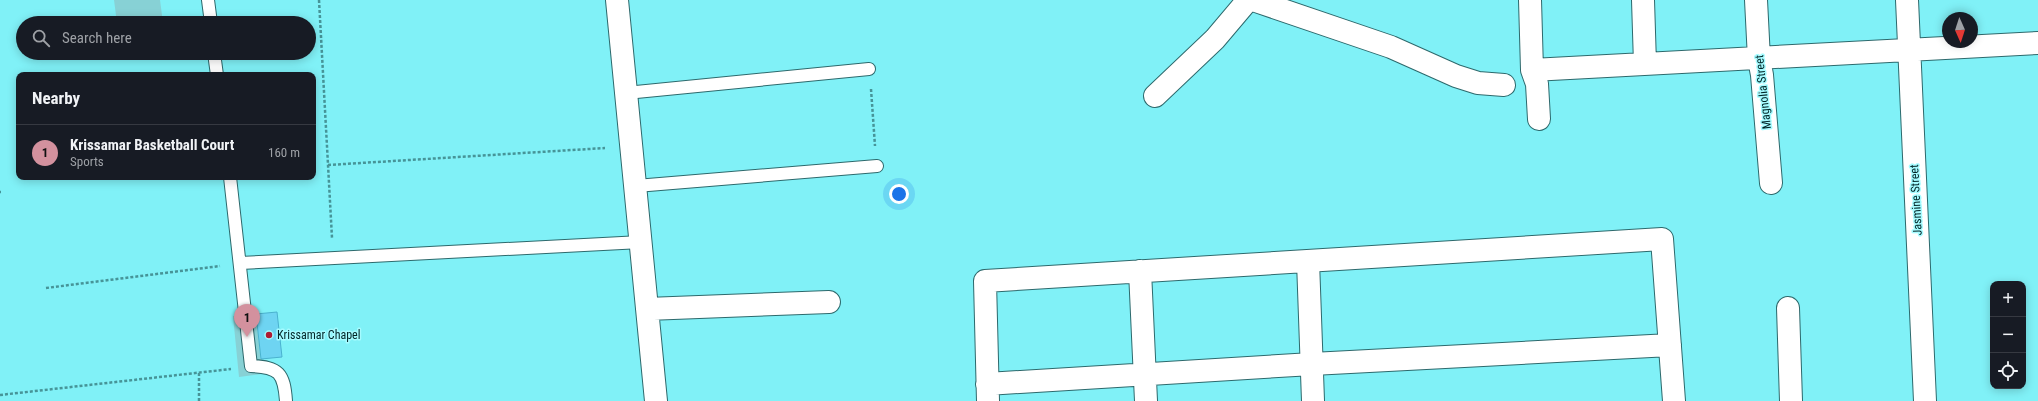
<!DOCTYPE html>
<html lang="en">
<head>
<meta charset="utf-8">
<style>
	:root { --surface:#171b24; --page:#242831; --text:#f1f3f6; --muted:#9ea1a6; --line:#363941; --accent:#d3919e }
	body { margin:0; font-family:"Roboto Condensed",sans-serif; background:var(--page); color:var(--text) }
	.controls { position:absolute; right:12px; bottom:12px; display:grid; overflow:hidden; border-radius:8px; box-shadow:0 2px 10px #0003 }
	.controls button { width:36px; height:36px; display:grid; place-items:center; padding:0; border:0; border-bottom:1px solid var(--line); background:var(--surface); color:var(--text); font:20px sans-serif }
	.compass { position:absolute; left:1942px; top:12px; width:36px; height:36px; border-radius:50%; background:var(--surface); box-shadow:0 2px 10px #0003; rotate:177deg }
	.you { position:absolute; left:899px; top:194px; width:14px; height:14px; margin:-10px; border:3px solid #fff; border-radius:50%; background:#1a73e8; box-shadow:0 0 0 6px #1a73e833 }
	.badge { display:grid; place-items:center; width:26px; height:26px; border-radius:50%; background:var(--accent); color:#111; font-size:13px; font-weight:700 }
	.pin { position:absolute; translate:-50% -33px; filter:drop-shadow(0 1px 2px #0008) }
	.pin::after { content:''; position:absolute; top:21px; width:14px; height:12px; background:inherit; clip-path:polygon(0 0,100% 0,50% 100%) }
	.list { margin:0; padding:0; list-style:none }
	h2 { display:flex; justify-content:space-between; align-items:center; height:52px; margin:0; padding:0 16px; font-size:17px }
	h2 small { font-size:13px; font-weight:400; color:var(--muted) }
	.list li { display:grid; grid-template-columns:26px 1fr auto; gap:12px; align-items:center; box-sizing:border-box; height:56px; padding:0 16px; border-top:1px solid var(--line) }
	.list b { display:block; font-size:15px; white-space:nowrap }
	.list p { margin:0; font-size:13px; white-space:nowrap; color:var(--muted) }
	.list em { font-size:13px; font-style:normal; color:var(--muted) }
	.icon { flex:none; width:22px; height:22px; fill:none; stroke:currentColor; stroke-width:2; stroke-linecap:round; stroke-linejoin:round }
	.map { position:relative; flex:none; width:2038px; height:401px; overflow:hidden }
	.search { position:absolute; background:var(--surface); box-shadow:0 2px 10px #0003; left:16px; top:16px; width:300px; height:44px; display:flex; align-items:center; gap:10px; box-sizing:border-box; padding:0 14px; border-radius:22px; color:var(--muted); font-size:15px }
	.panel { position:absolute; background:var(--surface); box-shadow:0 2px 10px #0003; left:16px; top:72px; width:300px; height:108px; border-radius:8px }
	.map>svg:first-child { display:block }
	.green { fill:#87d1d5 }
	.building { fill:#6ed4f2; stroke:#4ab2cf }
	.lines { fill:none; stroke-linecap:round; stroke-linejoin:round }
	.service-casing { stroke:#2d696c; stroke-width:14 }
	.minor-casing { stroke:#2d696c; stroke-width:24 }
	.path { stroke:#469498; stroke-width:2.5; stroke-dasharray:3 2; stroke-linecap:butt }
	.service { stroke:#fff; stroke-width:12 }
	.minor { stroke:#fff; stroke-width:22 }
	.poi-dot { fill:#ae1932; stroke:#a5fbff; stroke-width:1.5 }
	.labels { text-anchor:middle; stroke-width:3; stroke-linejoin:round; paint-order:stroke }
	.street-label { font-size:12px; fill:#002426; stroke:#a5fbff }
	.poi-label { font-size:12px; fill:#002426; stroke:#a5fbff; text-anchor:start }
</style>
</head>
<body>
<div class="map">
<svg width="2038" height="401" viewBox="0 0 2038 401">
	<rect width="100%" height="100%" fill="#80f1f7"/>
	<!-- green -->
	<path class="green" d="M114 0H160L163 23H117Z
		M256 314 262 374 239 377 233 316Z"/>
	<!-- building -->
	<path class="building" d="M277 312 282 357 261 359 256 314Z"/>
	<g class="lines">
		<defs>
			<path id="service" d="M208 0 211 23
				M214 53 217 75
				M626 93 869 69
				M230 177 251 366C279 367 284 373 286 401
				M636 186 877 166
				M240 263 641 242"/>
			<path id="minor" d="M617 0 656 401
				M1253 0 1391 47 1456 76 1478 83 1504 85
				M1530 0 1532 70 1537 84 1539 119
				M1643 0 1645 64
				M1756 0 1759 59 1762 75 1771 183
				M1907 0 1925 401
				M1532 70 2038 43
				M1155 96 1215 39 1248 0
				M1308 261 1313 401
				M1140 271 1146 401
				M1788 308 1791 401
				M647 309 829 302
				M987 384 1312 364 1670 345
				M988 401 985 281 1662 239 1674 401"/>
		</defs>
		<!-- service casing -->
		<use href="#service" class="service-casing"/>
		<!-- minor casing -->
		<use href="#minor" class="minor-casing"/>
		<!-- path -->
		<path class="path" d="M319 0 332 238
			M871 89 875 146
			M328 165 605 148
			M0 192H1
			M46 288 220 266
			M199 373V401
			M0 395 231 369"/>
		<!-- service -->
		<use href="#service" class="service"/>
		<!-- minor -->
		<use href="#minor" class="minor"/>
	</g>
	<!-- markers -->
	<circle class="poi-dot" cx="269" cy="335" r="4"/>
	<g class="labels">
		<!-- street labels -->
		<g class="street-label">
			<text transform="translate(1763 92) rotate(-96)" y="4">Magnolia Street</text>
			<text transform="translate(1916 200) rotate(-93)" y="4">Jasmine Street</text>
		</g>
		<!-- poi labels -->
		<g class="poi-label">
			<text x="277" y="339">Krissamar Chapel</text>
		</g>
	</g>
</svg>
<div class="controls">
<button>+</button>
<button>−</button>
<button><svg class="icon" aria-label="locate" viewBox="0 0 24 24"><circle cx="12" cy="12" r="6"/><path d="M12 2v4M12 18v4M2 12h4M18 12h4"/></svg></button>
</div>
<svg class="compass" viewBox="-18 -18 36 36"><path d="M0-13l5 13h-10z" fill="#e53935"/><path d="M0 13l5-13h-10z" fill="#9ea1a6"/></svg>
<div class="you"></div>
<div class="pin badge" style="left:247px;top:337px">1</div>
<div class="search"><svg class="icon" aria-label="search" viewBox="0 0 24 24"><circle cx="10" cy="10" r="6"/><path d="M15 15l6 6"/></svg>Search here</div>
<section class="panel">
<h2>Nearby<small></small></h2>
<ul class="list">
<li><span class="badge">1</span><div><b>Krissamar Basketball Court</b><p>Sports</p></div><em>160 m</em></li>
</ul>
</section>
</div>
</body>
</html>
